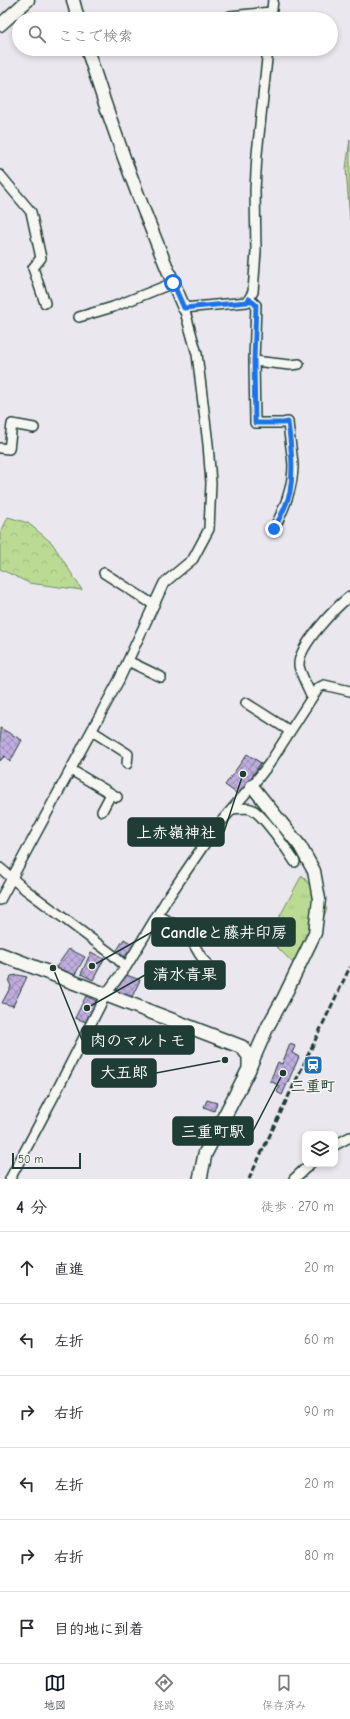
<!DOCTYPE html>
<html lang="ja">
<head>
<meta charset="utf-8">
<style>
	:root { --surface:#fff; --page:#f2f2f3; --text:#2b2b33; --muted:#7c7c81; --line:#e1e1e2; --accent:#111827 }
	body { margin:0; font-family:"Comic Neue","Klee One",sans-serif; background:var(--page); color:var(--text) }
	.controls { position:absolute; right:12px; bottom:12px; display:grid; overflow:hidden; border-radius:8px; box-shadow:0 2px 6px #0003 }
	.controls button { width:36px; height:36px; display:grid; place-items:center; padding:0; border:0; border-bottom:1px solid var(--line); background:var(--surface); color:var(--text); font:20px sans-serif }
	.scale { position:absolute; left:12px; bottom:10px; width:69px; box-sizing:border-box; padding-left:4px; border:2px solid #1f3d34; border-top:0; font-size:11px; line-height:14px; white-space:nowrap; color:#1f3d34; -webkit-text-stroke:3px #f6f6f2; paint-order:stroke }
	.stop { position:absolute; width:12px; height:12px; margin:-9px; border:3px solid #1a73e8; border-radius:50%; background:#fff }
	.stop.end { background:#1a73e8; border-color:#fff; box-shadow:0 1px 4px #0008 }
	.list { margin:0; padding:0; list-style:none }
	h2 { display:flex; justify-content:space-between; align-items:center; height:52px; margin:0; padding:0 16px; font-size:17px }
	h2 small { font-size:13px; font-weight:400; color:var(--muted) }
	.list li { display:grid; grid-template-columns:26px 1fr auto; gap:12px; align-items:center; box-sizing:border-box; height:72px; padding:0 16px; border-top:1px solid var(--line) }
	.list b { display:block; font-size:15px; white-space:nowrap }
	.list em { font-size:13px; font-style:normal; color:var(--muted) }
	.icon { flex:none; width:22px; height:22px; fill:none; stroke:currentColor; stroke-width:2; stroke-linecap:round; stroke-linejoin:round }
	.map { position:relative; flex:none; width:350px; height:1179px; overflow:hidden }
	.search { position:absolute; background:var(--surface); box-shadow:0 2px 6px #0003; left:12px; right:12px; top:12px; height:44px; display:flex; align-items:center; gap:10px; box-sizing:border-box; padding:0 14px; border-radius:22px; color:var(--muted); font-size:15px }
	.sheet { height:484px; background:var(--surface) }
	nav { display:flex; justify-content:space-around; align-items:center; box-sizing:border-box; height:56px; border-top:1px solid var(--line); background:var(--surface); font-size:11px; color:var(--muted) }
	nav a { display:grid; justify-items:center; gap:2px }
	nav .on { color:var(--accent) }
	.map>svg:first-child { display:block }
	.forest { fill:url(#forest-crowns); stroke:#6d8c64 }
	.park { fill:url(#park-tufts); stroke:#6d8c64 }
	.building { fill:url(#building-cross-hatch); stroke:#1f3d34 }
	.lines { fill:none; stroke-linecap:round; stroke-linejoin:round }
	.minor-casing { stroke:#1f3d34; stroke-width:12 }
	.tertiary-casing { stroke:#1f3d34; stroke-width:15 }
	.secondary-casing { stroke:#1f3d34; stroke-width:16 }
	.minor { stroke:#f6f6f2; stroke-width:9 }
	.tertiary { stroke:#f6f6f2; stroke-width:12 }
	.secondary { stroke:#f6f6f2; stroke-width:13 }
	.rail { stroke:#1f3d34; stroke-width:3; stroke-dasharray:6 3; stroke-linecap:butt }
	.route { stroke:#1a73e8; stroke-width:5 }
	.labels { text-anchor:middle; stroke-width:3; stroke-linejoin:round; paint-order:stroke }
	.poi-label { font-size:15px; font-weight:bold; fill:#1f3d34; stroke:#f6f6f2 }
	.leader { fill:none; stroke:#1f3d34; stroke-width:1.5 }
	.callout-dot { fill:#1f3d34; stroke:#f6f6f2; stroke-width:1.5 }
	.callout { fill:#1f3d34; stroke:#1f3d34; stroke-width:1.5 }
	.callout-label { font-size:16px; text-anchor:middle; font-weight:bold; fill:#fff }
</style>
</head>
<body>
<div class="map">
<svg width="350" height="1179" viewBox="0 0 350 1179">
	<defs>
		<pattern id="forest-crowns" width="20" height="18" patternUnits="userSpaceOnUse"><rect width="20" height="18" fill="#bbdb94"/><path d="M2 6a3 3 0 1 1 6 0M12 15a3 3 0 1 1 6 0" fill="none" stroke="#a0bd80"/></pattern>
		<pattern id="park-tufts" width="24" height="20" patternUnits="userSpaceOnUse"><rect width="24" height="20" fill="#bbdb94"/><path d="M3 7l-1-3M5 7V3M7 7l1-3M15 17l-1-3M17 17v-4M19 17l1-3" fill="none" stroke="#a0bd80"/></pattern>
		<pattern id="building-cross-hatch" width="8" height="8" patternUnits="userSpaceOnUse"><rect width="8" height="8" fill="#bfadde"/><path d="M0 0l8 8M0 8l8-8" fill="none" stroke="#9b8eb5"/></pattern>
	</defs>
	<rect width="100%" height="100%" fill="#ebe7ee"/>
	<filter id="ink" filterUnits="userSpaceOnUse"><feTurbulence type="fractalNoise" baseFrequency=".025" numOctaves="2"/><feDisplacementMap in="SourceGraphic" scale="8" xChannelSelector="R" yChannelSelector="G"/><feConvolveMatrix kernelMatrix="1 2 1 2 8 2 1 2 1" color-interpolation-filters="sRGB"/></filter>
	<g filter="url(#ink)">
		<!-- forest -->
		<path class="forest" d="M350 139V220L346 169Z
			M8 517 28 523 52 543 82 590 29 583 0 569V534Z"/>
		<!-- park -->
		<path class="park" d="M302 875 327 909 301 971 268 938Z"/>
		<!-- building -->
		<path class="building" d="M0 728 22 740 10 762 5 756 0 761Z
			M247 754 261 763 239 795 225 785Z
			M124 939 134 945 125 957 116 952Z
			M69 949 85 957 73 978 54 970Z
			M91 952 104 959 93 980 81 974Z
			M124 974 140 980 131 999 115 992Z
			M18 975 27 977 13 1006 2 1003 11 986 9 982 11 976Z
			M86 996 97 1001 86 1022 75 1018Z
			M290 1044 295 1046 292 1053 299 1057 282 1095 277 1092 280 1086 270 1081 278 1062 282 1064Z
			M207 1100 217 1103 214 1111 204 1107Z"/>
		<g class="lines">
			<defs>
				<path id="minor" d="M230 16 271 12
					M271 19 273 0
					M0 175 31 212 41 258 33 268 45 303
					M249 299 256 305 254 361 255 423H283L288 422C289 436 292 451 293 465 293 488 284 509 274 529
					M79 317 113 307 173 283
					M254 361 290 365 299 364
					M0 448 9 449 12 424 34 428
					M104 573 154 605
					M128 661 161 677
					M312 697C309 690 299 671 299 665 298 646 336 607 350 596
					M246 703 290 731
					M92 731 128 754 127 764
					M71 770 117 797
					M232 809C237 809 246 807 251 809 262 813 288 851 295 862
					M102 811 111 794
					M0 868 26 890 113 955 126 967
					M0 900 119 680 164 583 193 559 209 529 211 483 208 444 197 354 184 308 247 302 253 292 256 251 255 190 257 154 268 49
					M157 915C170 921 182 928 191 940 197 948 199 957 207 963
					M335 1145 350 1137
					M10 1179 54 1096 106 994 126 967 167 899 214 830 252 786 269 764 318 688 324 685 350 691
					M294 1179 310 1164"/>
				<path id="tertiary" d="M73 0 78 19
					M0 25 28 0
					M87 49C115 137 147 223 184 308
					M249 1069 268 1026 283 999 315 933 319 899 314 871 300 846 252 786"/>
				<path id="secondary" d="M0 954 242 1047 249 1056V1069L205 1154 200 1179"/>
			</defs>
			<!-- minor casing -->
			<use href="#minor" class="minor-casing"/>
			<!-- tertiary casing -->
			<use href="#tertiary" class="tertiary-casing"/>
			<!-- secondary casing -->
			<use href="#secondary" class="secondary-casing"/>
			<!-- minor -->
			<use href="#minor" class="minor"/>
			<!-- tertiary -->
			<use href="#tertiary" class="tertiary"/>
			<!-- secondary -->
			<use href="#secondary" class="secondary"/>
			<!-- rail -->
			<path class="rail" d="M249 1179 350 967"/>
		</g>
	</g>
	<g class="lines" filter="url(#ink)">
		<!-- route -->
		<path class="route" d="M173 283 184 308 247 302 249 299 256 305 254 360 255 423H283L288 422C291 446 294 469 290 492 287 505 280 518 274 529"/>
	</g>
	<!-- icons -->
	<defs>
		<symbol id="station-square" viewBox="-11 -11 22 22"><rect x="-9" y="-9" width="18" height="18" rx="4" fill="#1f6fb2" stroke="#f6f6f2"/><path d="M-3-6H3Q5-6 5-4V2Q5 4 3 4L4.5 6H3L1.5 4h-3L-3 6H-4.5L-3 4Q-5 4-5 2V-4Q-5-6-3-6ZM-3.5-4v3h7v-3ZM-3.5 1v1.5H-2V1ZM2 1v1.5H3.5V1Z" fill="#fff"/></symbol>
	</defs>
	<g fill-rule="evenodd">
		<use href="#station-square" x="302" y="1054" width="22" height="22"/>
	</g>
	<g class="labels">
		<!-- poi labels -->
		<g class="poi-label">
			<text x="313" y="1091">三重町</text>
		</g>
	</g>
	<!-- callouts -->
	<path class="leader" d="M243 774L224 832M92 966L152 932M87 1008L145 975M53 968L82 1040M225 1060L156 1073M283 1073L253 1131"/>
	<g class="callout-dot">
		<circle cx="243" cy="774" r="4"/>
		<circle cx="92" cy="966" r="4"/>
		<circle cx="87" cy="1008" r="4"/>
		<circle cx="53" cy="968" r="4"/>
		<circle cx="225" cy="1060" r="4"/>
		<circle cx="283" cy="1073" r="4"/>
	</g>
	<g class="callout">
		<rect x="128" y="818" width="96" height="28" rx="4"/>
		<rect x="152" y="918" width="143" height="28" rx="4"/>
		<rect x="145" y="961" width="80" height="28" rx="4"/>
		<rect x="82" y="1026" width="112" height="28" rx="4"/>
		<rect x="92" y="1059" width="64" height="28" rx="4"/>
		<rect x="173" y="1117" width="80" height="28" rx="4"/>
	</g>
	<g class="callout-label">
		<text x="176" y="838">上赤嶺神社</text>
		<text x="224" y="938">Candleと藤井印房</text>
		<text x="185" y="980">清水青果</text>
		<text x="138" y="1046">肉のマルトモ</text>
		<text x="124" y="1078">大五郎</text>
		<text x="213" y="1137">三重町駅</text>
	</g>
</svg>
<div class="controls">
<button><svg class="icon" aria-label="layers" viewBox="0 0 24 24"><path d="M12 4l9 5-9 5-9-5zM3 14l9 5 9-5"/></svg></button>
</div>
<div class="scale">50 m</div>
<div class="stop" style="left:173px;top:283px"></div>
<div class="stop end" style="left:274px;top:529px"></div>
<div class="search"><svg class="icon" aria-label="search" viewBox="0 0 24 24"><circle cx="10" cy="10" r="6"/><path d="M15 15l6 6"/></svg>ここで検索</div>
</div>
<section class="sheet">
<h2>4 分<small>徒歩 · 270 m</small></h2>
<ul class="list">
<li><svg class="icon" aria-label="ahead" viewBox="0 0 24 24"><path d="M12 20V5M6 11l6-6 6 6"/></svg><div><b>直進</b></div><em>20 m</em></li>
<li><svg class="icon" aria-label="left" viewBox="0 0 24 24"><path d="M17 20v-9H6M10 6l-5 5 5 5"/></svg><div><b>左折</b></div><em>60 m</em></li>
<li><svg class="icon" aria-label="right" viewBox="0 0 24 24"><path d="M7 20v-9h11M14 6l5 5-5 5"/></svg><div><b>右折</b></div><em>90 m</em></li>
<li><svg class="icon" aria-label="left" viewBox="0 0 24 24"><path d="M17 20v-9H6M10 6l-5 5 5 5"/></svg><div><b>左折</b></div><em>20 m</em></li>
<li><svg class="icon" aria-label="right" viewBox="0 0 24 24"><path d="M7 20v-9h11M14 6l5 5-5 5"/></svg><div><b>右折</b></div><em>80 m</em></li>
<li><svg class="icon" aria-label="arrive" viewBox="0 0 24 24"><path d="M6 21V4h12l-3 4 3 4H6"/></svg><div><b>目的地に到着</b></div></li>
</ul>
</section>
<nav>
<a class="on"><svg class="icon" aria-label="map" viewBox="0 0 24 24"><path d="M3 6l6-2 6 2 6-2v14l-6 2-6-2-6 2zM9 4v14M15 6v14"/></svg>地図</a>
<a><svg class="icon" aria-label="directions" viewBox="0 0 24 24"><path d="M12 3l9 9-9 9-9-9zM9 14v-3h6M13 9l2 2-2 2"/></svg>経路</a>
<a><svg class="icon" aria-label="saved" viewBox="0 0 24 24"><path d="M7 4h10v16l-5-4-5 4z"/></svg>保存済み</a>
</nav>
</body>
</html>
